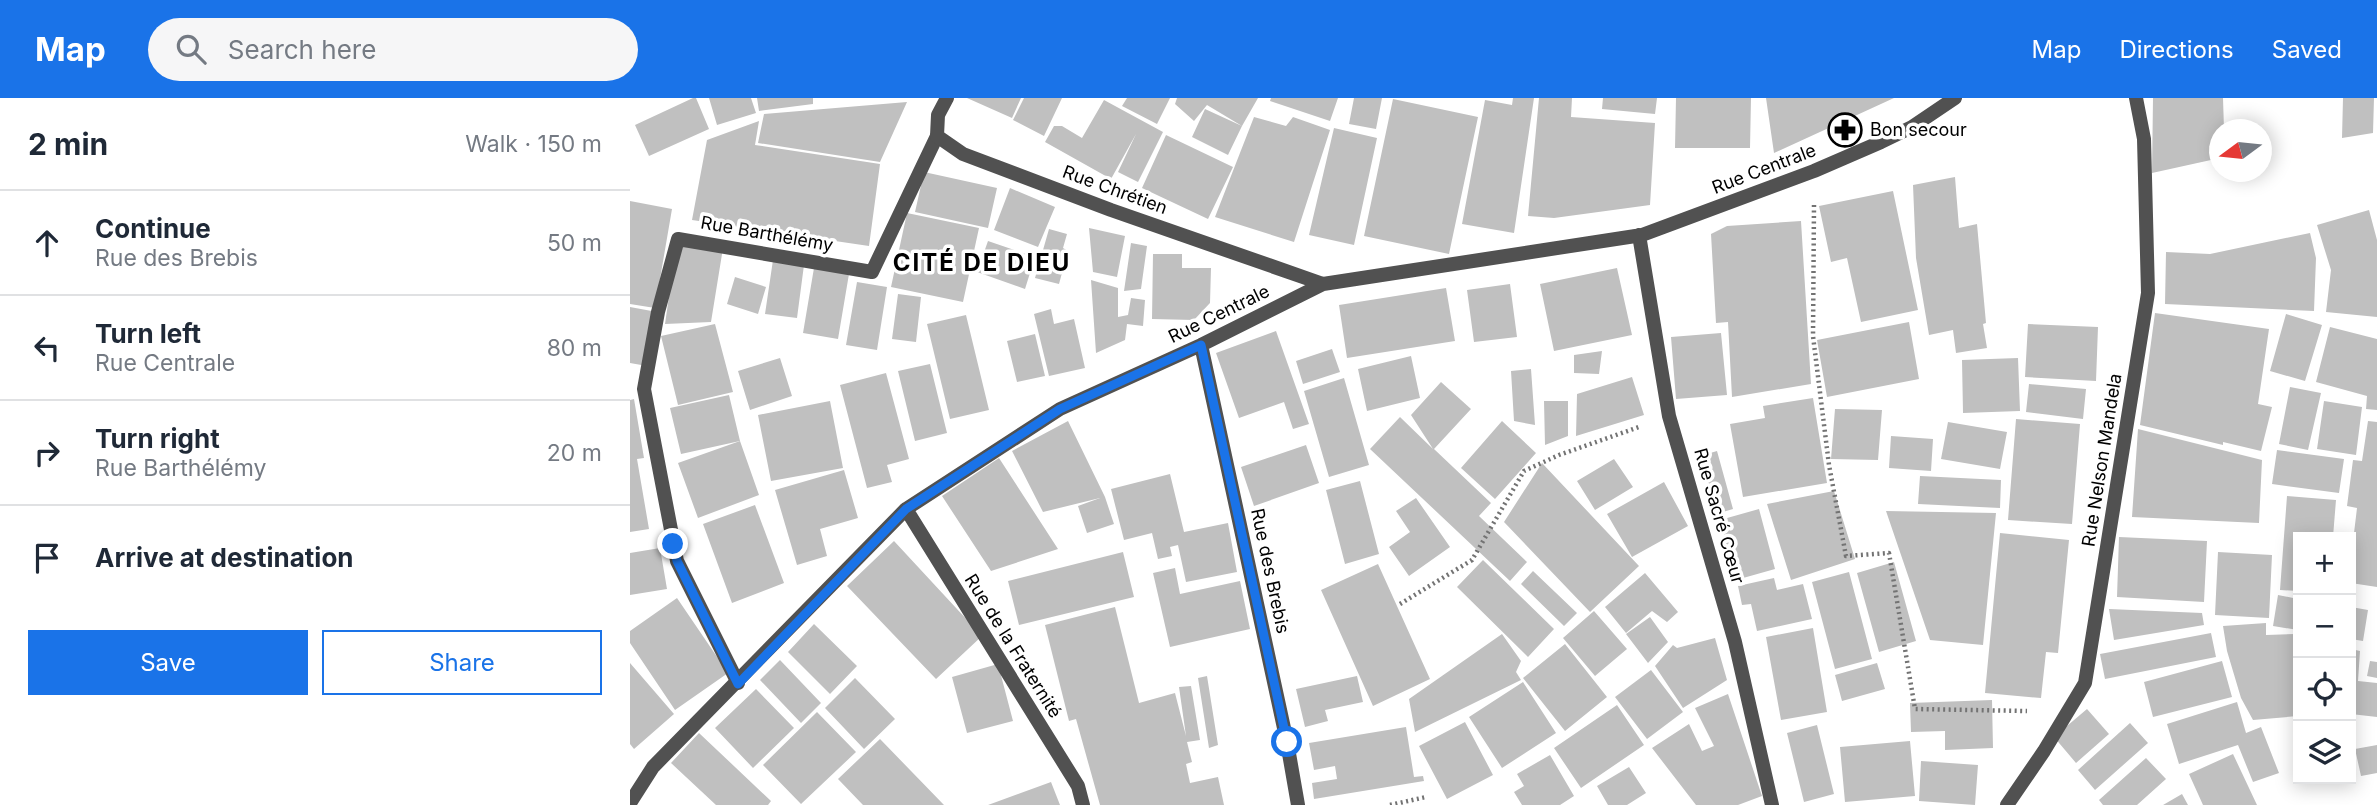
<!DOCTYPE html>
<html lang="en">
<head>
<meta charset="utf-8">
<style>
	:root { --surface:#fff; --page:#f6f6f7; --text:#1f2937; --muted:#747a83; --line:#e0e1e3; --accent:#1a73e8 }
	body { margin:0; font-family:Inter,sans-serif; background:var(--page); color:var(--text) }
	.controls { position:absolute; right:21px; bottom:21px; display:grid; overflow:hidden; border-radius:0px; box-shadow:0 4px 18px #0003 }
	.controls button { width:63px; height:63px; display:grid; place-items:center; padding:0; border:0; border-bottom:2px solid var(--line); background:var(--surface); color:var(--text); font:35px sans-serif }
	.compass { position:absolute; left:1579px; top:21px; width:63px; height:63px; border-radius:50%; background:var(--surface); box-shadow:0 4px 18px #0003; rotate:255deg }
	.stop { position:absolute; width:21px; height:21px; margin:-16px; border:5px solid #1a73e8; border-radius:50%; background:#fff }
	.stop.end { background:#1a73e8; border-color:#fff; box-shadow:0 2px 7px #0008 }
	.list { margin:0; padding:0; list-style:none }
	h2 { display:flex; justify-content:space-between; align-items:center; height:91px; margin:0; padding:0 28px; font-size:30px }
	h2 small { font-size:23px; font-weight:400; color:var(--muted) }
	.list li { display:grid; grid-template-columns:46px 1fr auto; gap:21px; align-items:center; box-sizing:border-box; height:105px; padding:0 28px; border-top:2px solid var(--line) }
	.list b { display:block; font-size:26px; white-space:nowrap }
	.list p { margin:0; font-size:23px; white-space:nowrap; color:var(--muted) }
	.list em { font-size:23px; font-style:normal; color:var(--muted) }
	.actions { display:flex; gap:14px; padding:21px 28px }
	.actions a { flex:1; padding:16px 0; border:2px solid var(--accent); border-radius:0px; text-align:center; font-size:24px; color:var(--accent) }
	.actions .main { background:var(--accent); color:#fff }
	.icon { flex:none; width:38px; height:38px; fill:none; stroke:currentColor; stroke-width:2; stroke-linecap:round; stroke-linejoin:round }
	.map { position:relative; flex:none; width:1747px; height:707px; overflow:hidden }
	header { display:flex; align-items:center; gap:42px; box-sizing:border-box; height:98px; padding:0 35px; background:var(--accent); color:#fff }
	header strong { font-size:33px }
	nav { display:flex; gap:38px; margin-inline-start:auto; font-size:24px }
	.search { width:490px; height:63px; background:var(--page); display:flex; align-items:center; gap:18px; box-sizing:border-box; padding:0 24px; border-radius:38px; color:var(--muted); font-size:26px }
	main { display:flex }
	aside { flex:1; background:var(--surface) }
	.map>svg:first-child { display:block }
	.building { fill:#c0c0c0 }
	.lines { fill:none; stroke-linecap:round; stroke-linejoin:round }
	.path { stroke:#737373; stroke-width:4.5; stroke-dasharray:2 3.5; stroke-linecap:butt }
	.lane { stroke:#515151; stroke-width:14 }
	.street { stroke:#515151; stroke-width:14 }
	.route { stroke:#1a73e8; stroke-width:9 }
	.labels { text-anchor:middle; stroke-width:7; stroke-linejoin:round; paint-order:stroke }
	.poi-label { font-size:18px; fill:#000; stroke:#fff; text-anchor:start }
	.street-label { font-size:18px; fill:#000; stroke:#fff }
	.district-label { font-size:24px; font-weight:bold; letter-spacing:2px; fill:#000; stroke:#fff }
</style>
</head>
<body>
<header>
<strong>Map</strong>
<div class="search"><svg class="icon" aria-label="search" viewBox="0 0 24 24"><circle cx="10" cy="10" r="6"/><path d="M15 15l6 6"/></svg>Search here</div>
<nav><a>Map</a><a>Directions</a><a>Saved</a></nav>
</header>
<main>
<aside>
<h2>2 min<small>Walk · 150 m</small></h2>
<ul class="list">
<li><svg class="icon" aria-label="ahead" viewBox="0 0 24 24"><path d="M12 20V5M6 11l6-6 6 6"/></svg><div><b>Continue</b><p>Rue des Brebis</p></div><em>50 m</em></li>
<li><svg class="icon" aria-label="left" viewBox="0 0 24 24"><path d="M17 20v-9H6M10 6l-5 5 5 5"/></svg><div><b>Turn left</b><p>Rue Centrale</p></div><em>80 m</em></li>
<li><svg class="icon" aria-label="right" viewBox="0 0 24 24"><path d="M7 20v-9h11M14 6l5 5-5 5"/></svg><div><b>Turn right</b><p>Rue Barthélémy</p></div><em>20 m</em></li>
<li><svg class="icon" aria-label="arrive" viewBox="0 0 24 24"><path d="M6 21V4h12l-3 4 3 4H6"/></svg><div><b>Arrive at destination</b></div></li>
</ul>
<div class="actions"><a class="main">Save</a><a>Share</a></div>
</aside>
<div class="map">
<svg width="1747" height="707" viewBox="0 0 1747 707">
	<rect width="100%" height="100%" fill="#fff"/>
	<!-- building -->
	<path class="building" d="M63 0H66L79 31 19 58 5 27Z
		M79 0H121L126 15 87 27Z
		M127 0H183V6L129 13Z
		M337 0H391L382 20Z
		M394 0H432L414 38 383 22Z
		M497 0H540L527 26 492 8Z
		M547 0H628L612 28 577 7 564 23 545 6Z
		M641 0H708L700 23 640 3Z
		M724 0H752L746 31 719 26Z
		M883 0H904L884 135 832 126 855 2 882 7Z
		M909 0H942L941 19 1025 25 1020 107 924 120 898 118Z
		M973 0H1027L1025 16 972 11Z
		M1046 0H1121L1120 50H1045Z
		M1136 0H1264L1144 55Z
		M1523 0H1593L1594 32H1590V60L1522 75Z
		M1713 0H1744L1743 35 1712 40Z
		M763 1 848 19 819 156 734 138Z
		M474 2 533 34 508 84 488 74 506 36 481 81 415 44 424 28H432L452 40Z
		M277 4 250 64 128 45 134 16Z
		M575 11 612 28 598 57 562 39Z
		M624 19 656 28 663 19 700 32 664 144 585 119Z
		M129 23 125 47 250 66 239 148 62 122 77 42Z
		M704 30 747 40 724 147 679 137Z
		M536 37 603 69 578 121 512 90Z
		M294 74 367 90 358 130 285 114Z
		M1325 79 1329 130 1347 126 1356 225 1353 226 1357 250 1326 255 1323 232 1299 237 1286 160 1283 87Z
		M380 90 425 109 408 149 364 132Z
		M1263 93 1288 212 1231 224 1217 160 1201 164 1189 108Z
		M0 103 42 111 25 210 0 206Z
		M1739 112 1747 142V219L1696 214 1701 172 1687 127Z
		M277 115 349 130 333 204 261 189Z
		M1171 123 1181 286 1102 299 1098 224 1086 225 1081 136 1097 128Z
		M459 130 495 138 487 179 463 174Z
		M419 131 437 136 433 150 438 153 429 186 405 180Z
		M1680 135 1686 160 1684 213 1535 206 1536 154 1580 156Z
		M47 143 93 150 81 224 35 226Z
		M358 143 405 159 395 191 347 174Z
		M501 145 517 148 511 191 494 193Z
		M523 156H552V170H581L580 205 564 222 522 221Z
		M143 162 174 167 167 220 135 216Z
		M185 164 220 170 208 241 173 235Z
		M987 170 1002 237 924 253 910 186Z
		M105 179 136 189 128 216 97 206Z
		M461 182 488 190V219L498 217 501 200 515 202 513 228 497 226 495 242 466 255Z
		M227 184 257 189 247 252 216 247Z
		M880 186 887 239 844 244 837 192Z
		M816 190 825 243 717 260 709 207Z
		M268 196 291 199 286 244 262 241Z
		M0 209 27 214 17 268 0 265Z
		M421 211 424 226 444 221 455 270 419 278 404 216Z
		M1525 215 1639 231 1628 306 1642 309 1631 353 1593 344V347L1510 327Z
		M1656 216 1692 227 1675 283 1640 273Z
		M336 217 359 312 320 321 297 226Z
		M1279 224 1289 281 1197 299 1187 242Z
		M85 226 103 294 48 307 31 238Z
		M1398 226 1468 229 1466 283 1395 279Z
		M1700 229 1747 241V312L1736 311 1737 298 1686 284Z
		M646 233 679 326 663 331 654 304 609 320 586 255Z
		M1091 235 1097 297 1046 301 1041 239Z
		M405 236 415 278 387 284 377 243Z
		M702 251 710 274 673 286 666 263Z
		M972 253 969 276 944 275V257Z
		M781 258 790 300 737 313 728 271Z
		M150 260 162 298 120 312 108 273Z
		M1388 260 1390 313 1333 315 1332 262Z
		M300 266 317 335 285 343 268 273Z
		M901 271 905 327 884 323 881 273Z
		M256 275 279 361 257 367 262 384 237 390 210 287Z
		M1002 279 1014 317 946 338 947 296Z
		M714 280 739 367 699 379 674 293Z
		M811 284 841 311 804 351 861 405 849 418 897 464 880 483 740 351 770 319 803 351 781 317Z
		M1399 286 1456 291 1453 321 1396 314Z
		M1660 289 1691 295 1678 352 1649 346Z
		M99 297 110 343 51 356 40 310Z
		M1183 300 1197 385 1113 399 1100 326 1135 320 1133 308Z
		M4 301 14 360 7 361 19 431 0 434V302Z
		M200 303 213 370 141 383 128 317Z
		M914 303H938V338L915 347Z
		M1694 303 1732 309 1726 357 1687 351Z
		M1205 311 1252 312 1248 362 1201 361Z
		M1386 321 1450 326 1442 426 1378 422Z
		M438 323 475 399 484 426 457 435 448 408 470 400 413 414 382 353Z
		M872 323 906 355 865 401 831 370Z
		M1738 323 1747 324V489L1721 485V460L1727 410 1717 408 1723 362 1732 363Z
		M1318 324 1377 334 1370 371 1311 361Z
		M1508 331 1632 362 1629 425 1502 419Z
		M1261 338 1303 341 1301 373 1259 370Z
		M110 343 129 397 68 420 48 365Z
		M676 347 689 385 624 408 611 369Z
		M1647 352 1714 361 1709 395 1642 386Z
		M1087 353 1103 411 1086 416 1070 358Z
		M369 360 428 451 361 473 312 398Z
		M984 361 1003 389 965 412 947 383Z
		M912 365 1009 468 960 514 874 424Z
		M214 372 228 420 190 431 197 458 167 467 145 392Z
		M540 376 554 434 598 425 607 474 556 484 548 447 540 449 542 458 528 461 522 435 494 442 481 391Z
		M1290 378 1371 382 1370 410 1288 406Z
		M730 383 749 456 715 466 696 392Z
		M1034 384 1058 428 1002 459 977 416Z
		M1204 393 1225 461 1161 482 1137 406Z
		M1657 398 1706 402 1703 439H1668V493L1650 492Z
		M786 400 820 449 779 478 759 449 780 434 766 413Z
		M125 407 154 485 102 505 73 426Z
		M1129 411 1145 471 1106 482 1090 422Z
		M1256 413 1366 415 1353 547 1300 542Z
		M1370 435 1439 442 1428 555 1416 554 1411 600 1355 595Z
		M1489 439 1577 443 1574 504 1487 499Z
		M264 443 352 538 306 581 217 488Z
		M30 450 37 491 0 497V455Z
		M493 454 504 499 389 527 378 483Z
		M1588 454 1642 457 1639 520 1585 517Z
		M853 462 924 531 898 559 827 489Z
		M1264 464 1286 543 1249 554 1227 475Z
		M748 466 800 581 743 608 691 492Z
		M545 470 550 496 610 483 620 531 540 549 523 475Z
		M903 473 947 515 934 528 891 486Z
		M1219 474 1242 561 1205 571 1182 484Z
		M1015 475 1048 514 1037 524 1022 513 996 535 975 509Z
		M1144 480 1147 492 1173 486 1182 521 1127 533 1121 506 1112 507 1108 488Z
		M1648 497 1668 501V532L1643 528Z
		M47 500 98 575 45 612 0 545V533Z
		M485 509 509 605 545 595 556 638 549 589 561 588 570 642 557 644 562 664 556 666 560 685 588 679 594 707H470L446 621 439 623 415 527Z
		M1721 509 1738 512 1733 543 1721 541Z
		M1479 511 1572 515 1574 527 1484 542Z
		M964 513 997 551 965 578 933 540Z
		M1020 519 1038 544 1018 565 996 536Z
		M1636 525V537L1665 536 1666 541H1668V618L1623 622 1611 600 1597 553 1593 528Z
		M184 526 227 568 200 596 158 554Z
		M1183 530 1197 614 1151 622 1136 539Z
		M1581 535 1586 559 1475 581 1470 556Z
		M872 536 891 563 886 574 891 582 785 634 779 601Z
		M1085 540 1097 582 1053 610 1025 568 1043 547 1047 550Z
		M935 546 977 599 935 633 893 580Z
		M1721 551 1730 553 1728 583 1747 585V619L1721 616Z
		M150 562 191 605 171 625 130 582Z
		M1592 563 1602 599 1523 619 1514 584Z
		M1740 563 1747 564V580L1737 578Z
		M0 565 44 616 4 651 0 646Z
		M1247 565 1255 591 1212 603 1205 577Z
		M368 566 383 623 337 635 322 579Z
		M1021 572 1053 614 1017 641 985 599Z
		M577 578 588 647 579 650 568 580Z
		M727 578 733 604 695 612 698 623 675 629 666 591Z
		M225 580 265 621 234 651 195 610Z
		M893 584 926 635 872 670 839 619Z
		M126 591 164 630 123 670 85 630Z
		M1098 596 1132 698 1108 707H1066L1022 650 1059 626 1072 653 1084 648 1065 610Z
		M1362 602 1363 650 1315 652V633L1281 634 1280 605Z
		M1607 604 1616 635 1631 629 1649 675 1623 684 1608 647 1549 666 1537 626Z
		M987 607 1014 647 951 690 924 650Z
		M1457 611 1479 636 1446 665 1424 639Z
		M187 614 226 654 171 706 133 667Z
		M835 624 863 677 817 701 789 648Z
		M1500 625 1518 645 1465 692 1448 672Z
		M1187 627 1204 696 1174 704 1157 635Z
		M776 629 784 679 793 678 794 683 684 701 682 685 707 681 705 668 684 672 679 645Z
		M69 635 141 703 138 707H86L41 665Z
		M250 641 314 707H233L208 681Z
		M1280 643 1285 698 1215 704 1210 649Z
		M1747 647V675L1731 678 1725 651Z
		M1603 656 1627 707H1573L1559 676Z
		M920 657 944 698 930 707H892L884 694 894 688 887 676Z
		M1516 660 1536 681 1507 707H1473L1469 702Z
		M1291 663 1348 667 1345 707 1289 703Z
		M999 669 1016 695 997 707H978L967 688Z
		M421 684 430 707H358Z
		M1552 696 1558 707H1533Z"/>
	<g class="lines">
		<!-- path -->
		<path class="path" d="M1184 107 1183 238 1199 367 1216 458 1259 455 1285 611 1397 613
			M770 506 842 462 894 373 929 357 1009 329
			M760 707 796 699"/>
		<!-- lane -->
		<path class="lane" d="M108 585 47 463 14 291 28 214 48 141 242 174 307 38"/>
		<!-- street -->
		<path class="street" d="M317 0 308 17 307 38 333 56 481 112 693 186
			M1009 137 1039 318 1105 544 1142 707
			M571 247 657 644 668 707
			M276 411 448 688 453 707
			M0 705 23 669 276 411 430 311 571 247 693 186 1012 137 1184 73 1251 44 1282 29 1325 0
			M1377 707 1414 653 1455 585 1518 195 1514 41 1506 0"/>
	</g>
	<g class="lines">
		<!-- route -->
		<path class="route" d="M43 446 47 463 108 586 276 411 430 311 571 247 657 644"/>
	</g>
	<!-- icons -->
	<defs>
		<symbol id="pharmacy-ring" viewBox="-11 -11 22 22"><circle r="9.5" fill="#fff" stroke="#000" stroke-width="1.5"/><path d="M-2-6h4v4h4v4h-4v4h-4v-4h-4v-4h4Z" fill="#000"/></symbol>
	</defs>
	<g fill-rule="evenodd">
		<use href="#pharmacy-ring" x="1196" y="13" width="38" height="38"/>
	</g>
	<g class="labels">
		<!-- poi labels -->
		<g class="poi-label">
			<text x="1240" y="38">Bon secour</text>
		</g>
		<!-- street labels -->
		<g class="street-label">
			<text transform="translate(1134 71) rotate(-21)" y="6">Rue Centrale</text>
			<text transform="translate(485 92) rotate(20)" y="6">Rue Chrétien</text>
			<text transform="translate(137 136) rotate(10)" y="6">Rue Barthélémy</text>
			<text transform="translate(589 216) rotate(-26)" y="6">Rue Centrale</text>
			<text transform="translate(1472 362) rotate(-81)" y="6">Rue Nelson Mandela</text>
			<text transform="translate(1089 418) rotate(74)" y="6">Rue Sacré Cœur</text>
			<text transform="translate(640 473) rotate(78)" y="6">Rue des Brebis</text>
			<text transform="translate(383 548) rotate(58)" y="6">Rue de la Fraternité</text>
		</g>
		<!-- district labels -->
		<g class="district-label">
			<text x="352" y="173">CITÉ DE DIEU</text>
		</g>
	</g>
</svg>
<div class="controls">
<button>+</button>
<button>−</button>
<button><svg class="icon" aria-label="locate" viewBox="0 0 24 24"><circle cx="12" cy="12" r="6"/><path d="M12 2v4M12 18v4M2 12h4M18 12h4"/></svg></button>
<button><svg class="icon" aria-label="layers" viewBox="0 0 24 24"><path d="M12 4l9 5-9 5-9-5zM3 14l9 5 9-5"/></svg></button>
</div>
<svg class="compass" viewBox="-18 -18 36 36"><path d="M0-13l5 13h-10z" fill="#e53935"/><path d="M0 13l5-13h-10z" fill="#747a83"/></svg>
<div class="stop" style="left:657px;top:644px"></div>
<div class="stop end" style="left:43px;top:446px"></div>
</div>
</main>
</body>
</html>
